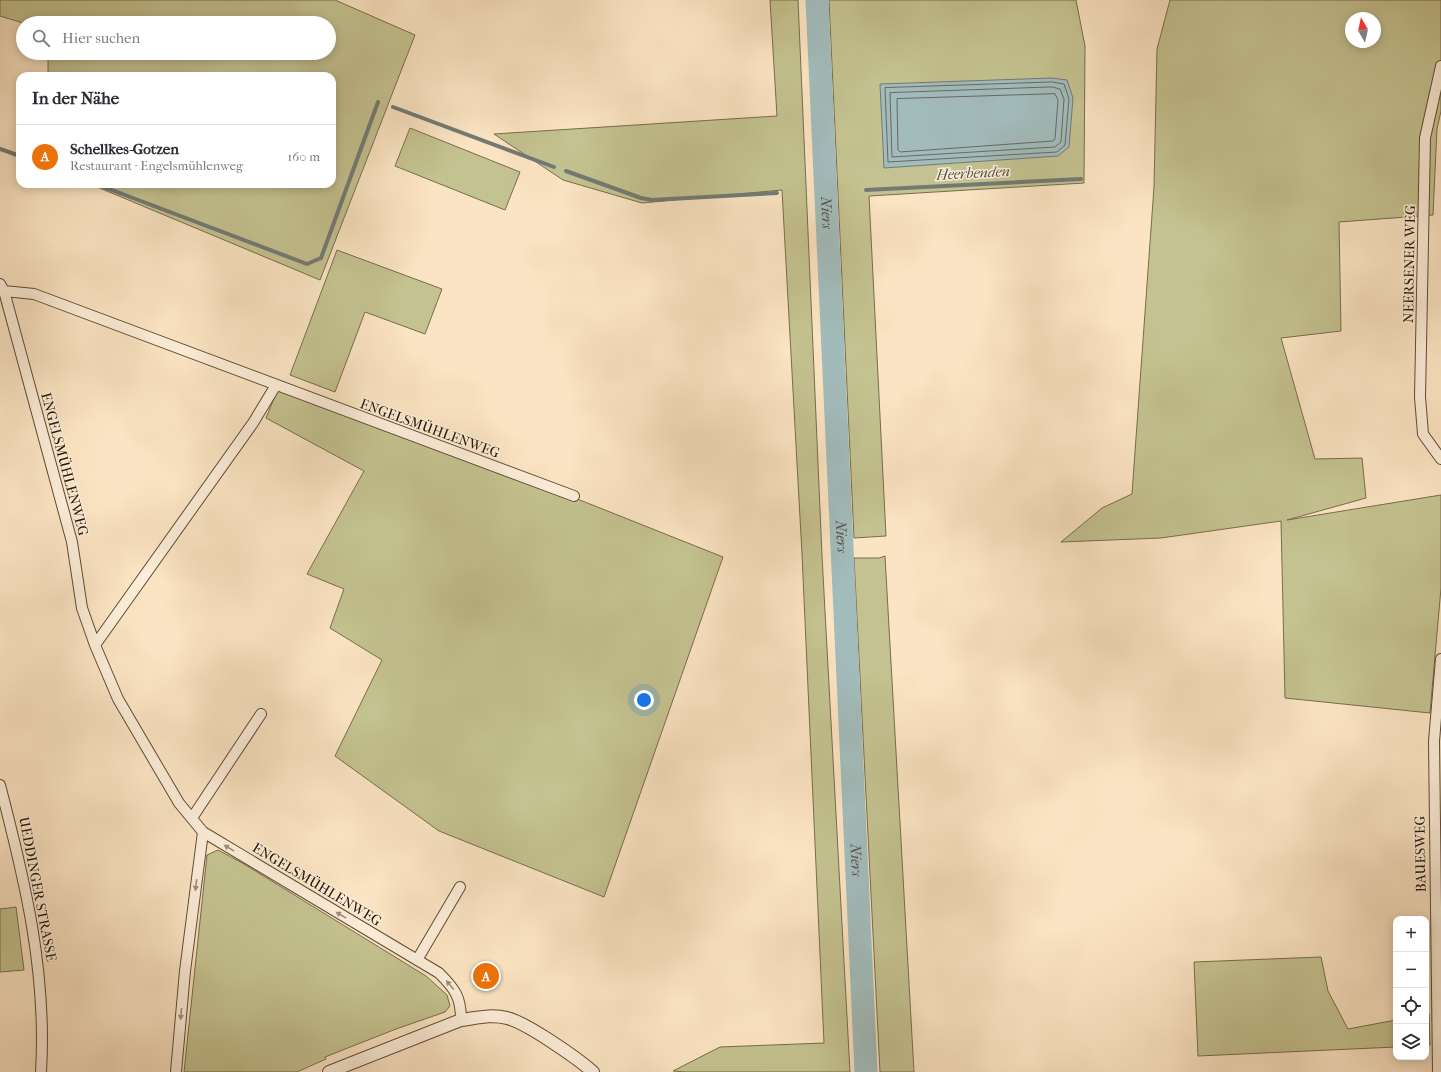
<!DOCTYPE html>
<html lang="de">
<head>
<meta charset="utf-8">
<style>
	:root { --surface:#fff; --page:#f7f7f7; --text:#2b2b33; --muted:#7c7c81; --line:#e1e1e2; --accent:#8f2418 }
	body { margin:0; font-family:"IM FELL French Canon",serif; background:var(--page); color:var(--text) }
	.controls { position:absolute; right:12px; bottom:12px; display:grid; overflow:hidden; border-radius:8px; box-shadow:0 2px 10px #0003 }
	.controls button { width:36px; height:36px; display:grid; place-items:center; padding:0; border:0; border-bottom:1px solid var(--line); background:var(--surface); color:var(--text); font:20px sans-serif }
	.compass { position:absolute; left:1345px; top:12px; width:36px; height:36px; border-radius:50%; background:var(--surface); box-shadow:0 2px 10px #0003; rotate:351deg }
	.you { position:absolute; left:644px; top:700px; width:14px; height:14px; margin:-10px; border:3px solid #fff; border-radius:50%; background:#1a73e8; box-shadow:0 0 0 6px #1a73e833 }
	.badge { display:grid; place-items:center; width:26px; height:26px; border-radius:50%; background:var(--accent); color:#fff; font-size:13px; font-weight:700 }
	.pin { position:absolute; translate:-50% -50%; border:2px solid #fff; box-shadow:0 1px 4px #0006 }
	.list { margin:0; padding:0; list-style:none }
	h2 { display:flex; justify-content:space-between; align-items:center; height:52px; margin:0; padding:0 16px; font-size:17px }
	h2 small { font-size:13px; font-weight:400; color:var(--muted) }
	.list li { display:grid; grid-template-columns:26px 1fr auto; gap:12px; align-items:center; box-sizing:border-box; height:64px; padding:0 16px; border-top:1px solid var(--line) }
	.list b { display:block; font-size:15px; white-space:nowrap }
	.list p { margin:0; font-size:13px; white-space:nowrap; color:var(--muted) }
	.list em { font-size:13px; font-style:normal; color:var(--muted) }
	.icon { flex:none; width:22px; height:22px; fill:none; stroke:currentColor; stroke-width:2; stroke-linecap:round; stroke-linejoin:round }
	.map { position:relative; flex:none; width:1441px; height:1072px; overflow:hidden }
	.search { position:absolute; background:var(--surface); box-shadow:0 2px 10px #0003; left:16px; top:16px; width:320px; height:44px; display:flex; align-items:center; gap:10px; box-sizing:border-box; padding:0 14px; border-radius:22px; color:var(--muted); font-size:15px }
	.panel { position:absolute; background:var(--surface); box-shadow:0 2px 10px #0003; left:16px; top:72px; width:320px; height:116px; border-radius:12px }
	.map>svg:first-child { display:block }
	.green { fill:#c4c290; stroke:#786c4c; fill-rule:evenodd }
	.water { fill:#a2bcbc; stroke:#737a74 }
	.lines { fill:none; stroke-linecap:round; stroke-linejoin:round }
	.shore { stroke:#676a62; stroke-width:1 }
	.stream { stroke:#737a74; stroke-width:4 }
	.river { stroke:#a2bcbc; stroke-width:23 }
	.minor-casing { stroke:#604a36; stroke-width:12 }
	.tertiary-casing { stroke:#604a36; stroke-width:14 }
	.minor { stroke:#fcedd8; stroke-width:10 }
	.tertiary { stroke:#fcedd8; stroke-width:12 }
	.oneway { fill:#9e8d7a }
	.labels { text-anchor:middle; stroke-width:3; stroke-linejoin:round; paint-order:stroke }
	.street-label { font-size:14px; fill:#2c1707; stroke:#fcedd8 }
	.water-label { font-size:15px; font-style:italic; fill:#555146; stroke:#fcedd8 }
</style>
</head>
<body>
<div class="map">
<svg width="1441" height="1072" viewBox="0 0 1441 1072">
	<rect width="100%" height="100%" fill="#fbe4c3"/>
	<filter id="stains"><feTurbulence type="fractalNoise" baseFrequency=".005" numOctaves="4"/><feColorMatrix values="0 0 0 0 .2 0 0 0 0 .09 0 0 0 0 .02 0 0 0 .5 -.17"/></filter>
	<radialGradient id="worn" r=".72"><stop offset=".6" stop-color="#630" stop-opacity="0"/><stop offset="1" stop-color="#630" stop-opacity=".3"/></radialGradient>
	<!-- green -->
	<path class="green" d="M0 0H335L415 35 320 280 90 184H332V76H48V53H329V23H23L0 16Z
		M770 0H798L822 556 850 1072H686L673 1071 720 1047 824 1043 802 554 782 190 642 203 563 180 494 134 777 116Z
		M829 0H1076L1085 46 1084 183 869 196 886 536 854 538Z
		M1170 0H1441V111L1437 129 1433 215 1339 222 1341 331 1281 338 1315 459 1362 458 1366 498 1287 520 1441 495V588L1430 713 1285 698 1281 521 1161 538 1061 542 1102 508 1132 494 1154 187 1157 49ZM1351 18H1375V42H1351Z
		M410 128 520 172 505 210 395 166Z
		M337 250 442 289 425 334 365 312 335 392 290 375Z
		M281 381 723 557 604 897 439 831 335 756 382 660 330 628 344 589 307 574 364 471 266 418Z
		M885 556 914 1072H880L854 558H879Z
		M218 850 244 864 426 976 447 995 450 1006 445 1012 396 1029 325 1057 326 1059 297 1072H184L207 855Z
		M16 907 24 970 0 972V909Z
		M1321 957 1328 991 1348 1029 1396 1020V1047L1198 1056 1194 962Z
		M1429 1013 1430 1045H1426V1014Z"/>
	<!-- water -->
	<path class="water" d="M1052 78 1067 80 1073 98 1069 147 1058 156 884 168 880 84Z"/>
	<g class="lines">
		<!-- shore -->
		<path class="shore" d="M1052 82 1064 84 1069 99 1065 145 1057 152 888 162 885 88Z
			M1052 87 1060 89 1064 99 1061 142 1055 147 892 157 890 93Z
			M1055 94 1058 100 1055 139 1053 141 900 152 898 150 897 99Z"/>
		<!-- stream -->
		<path class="stream" d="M393 107 554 167
			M0 149 20 156
			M566 171 641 198 652 200 777 193
			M96 184 307 264 321 258 378 102
			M866 190 1081 179"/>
		<!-- river -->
		<path class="river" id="s1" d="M817 0 866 1072"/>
		<defs>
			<path id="minor" d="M1441 66 1425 138 1420 397 1423 434 1441 459
				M0 284 4 291 72 542 82 608 95 645 118 699 179 803 203 832 439 973C455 989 461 997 461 1020
				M4 291 34 294 574 496
				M95 645 253 423 276 385
				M0 785C25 881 47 972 41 1072
				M192 818 261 714
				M417 960 460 887
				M176 1072 185 971 203 832
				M1438 1072 1434 741 1441 659"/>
			<path id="tertiary" d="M329 1072 461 1020C477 1018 491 1014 507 1018 527 1023 577 1058 593 1072"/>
		</defs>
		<!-- minor casing -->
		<use href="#minor" class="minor-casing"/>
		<!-- tertiary casing -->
		<use href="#tertiary" class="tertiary-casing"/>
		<!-- minor -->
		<use href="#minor" class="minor"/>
		<!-- tertiary -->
		<use href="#tertiary" class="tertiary"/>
	</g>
	<!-- one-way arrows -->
	<defs><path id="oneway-solid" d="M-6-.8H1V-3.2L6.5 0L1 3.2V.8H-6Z"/></defs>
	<g class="oneway">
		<use href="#oneway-solid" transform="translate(229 848) rotate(-149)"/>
		<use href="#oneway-solid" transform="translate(196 885) rotate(97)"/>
		<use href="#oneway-solid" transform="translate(341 915) rotate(-149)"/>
		<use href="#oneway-solid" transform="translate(450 985) rotate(-130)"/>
		<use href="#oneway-solid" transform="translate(181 1014) rotate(95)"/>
	</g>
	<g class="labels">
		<!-- street labels -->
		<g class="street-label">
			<text transform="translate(1409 264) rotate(-89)" y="5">NEERSENER WEG</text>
			<text transform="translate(430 428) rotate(20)" y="5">ENGELSMÜHLENWEG</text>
			<text transform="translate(65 464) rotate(75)" y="5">ENGELSMÜHLENWEG</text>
			<text transform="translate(1420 854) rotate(-91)" y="5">BAUESWEG</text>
			<text transform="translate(317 884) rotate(31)" y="5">ENGELSMÜHLENWEG</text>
			<text transform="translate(38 889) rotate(79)" y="5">UEDDINGER STRASSE</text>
		</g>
		<!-- water labels -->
		<g class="water-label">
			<text transform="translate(973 173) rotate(-3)" y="5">Heerbenden</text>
			<text dy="5" stroke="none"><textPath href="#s1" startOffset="213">Niers</textPath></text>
			<text dy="5" stroke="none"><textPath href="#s1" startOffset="537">Niers</textPath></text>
			<text dy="5" stroke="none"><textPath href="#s1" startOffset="861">Niers</textPath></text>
		</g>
	</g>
	<rect width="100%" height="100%" filter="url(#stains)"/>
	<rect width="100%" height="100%" fill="url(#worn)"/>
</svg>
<div class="controls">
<button>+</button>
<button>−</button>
<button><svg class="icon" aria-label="locate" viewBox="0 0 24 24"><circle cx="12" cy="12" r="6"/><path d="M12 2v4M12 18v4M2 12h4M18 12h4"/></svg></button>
<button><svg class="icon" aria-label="layers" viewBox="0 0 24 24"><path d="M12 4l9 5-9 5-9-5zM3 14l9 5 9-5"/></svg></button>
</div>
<svg class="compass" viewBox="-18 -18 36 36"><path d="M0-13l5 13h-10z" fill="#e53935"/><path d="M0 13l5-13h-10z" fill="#7c7c81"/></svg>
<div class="you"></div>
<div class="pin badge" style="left:486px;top:976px;background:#e8710a">A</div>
<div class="search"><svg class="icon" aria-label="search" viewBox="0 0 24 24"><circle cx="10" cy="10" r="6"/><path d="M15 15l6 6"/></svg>Hier suchen</div>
<section class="panel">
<h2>In der Nähe<small></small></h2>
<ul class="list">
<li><span class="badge" style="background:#e8710a">A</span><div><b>Schellkes-Gotzen</b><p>Restaurant · Engelsmühlenweg</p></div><em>160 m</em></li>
</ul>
</section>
</div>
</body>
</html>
